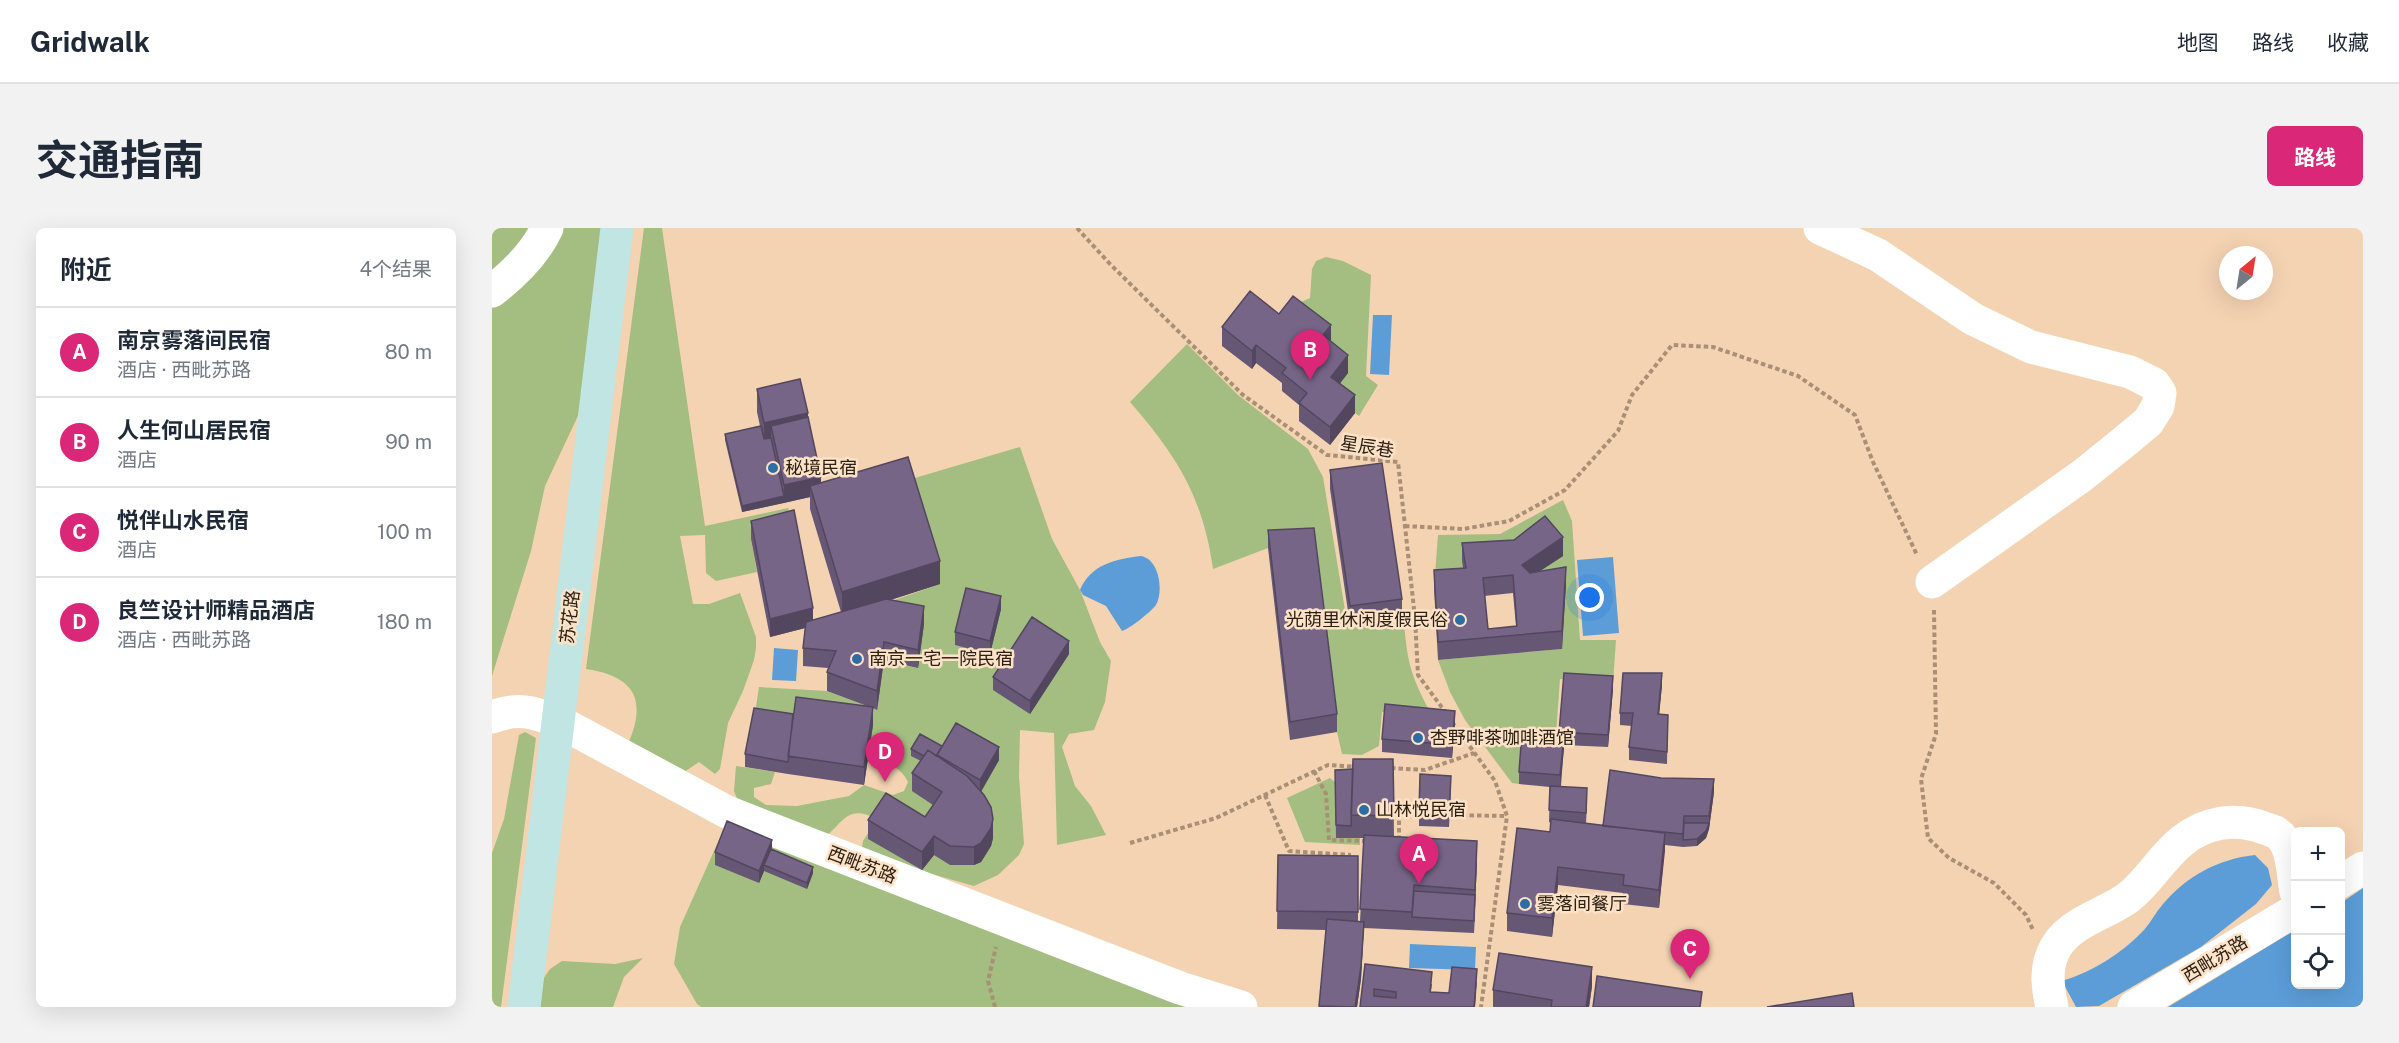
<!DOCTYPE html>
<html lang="zh">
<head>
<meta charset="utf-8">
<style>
	:root { --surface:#fff; --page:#f2f2f3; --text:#1f2937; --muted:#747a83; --line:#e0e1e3; --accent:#db2777 }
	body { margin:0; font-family:"Public Sans","Noto Sans SC",sans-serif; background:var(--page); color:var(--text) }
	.controls { position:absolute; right:18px; bottom:18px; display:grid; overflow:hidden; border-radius:9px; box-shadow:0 6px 24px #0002 }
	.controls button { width:54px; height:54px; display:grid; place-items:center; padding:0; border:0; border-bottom:2px solid var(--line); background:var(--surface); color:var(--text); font:30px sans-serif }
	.compass { position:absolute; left:1727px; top:18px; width:54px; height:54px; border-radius:50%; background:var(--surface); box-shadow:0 6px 24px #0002; rotate:30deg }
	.you { position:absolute; left:1098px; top:370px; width:21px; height:21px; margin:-15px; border:4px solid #fff; border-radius:50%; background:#1a73e8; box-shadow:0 0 0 9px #1a73e833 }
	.badge { display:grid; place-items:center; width:39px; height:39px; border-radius:50%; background:var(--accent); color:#fff; font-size:20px; font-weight:700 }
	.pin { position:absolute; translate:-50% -50px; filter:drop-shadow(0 2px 3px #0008) }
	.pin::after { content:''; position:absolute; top:32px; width:21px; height:18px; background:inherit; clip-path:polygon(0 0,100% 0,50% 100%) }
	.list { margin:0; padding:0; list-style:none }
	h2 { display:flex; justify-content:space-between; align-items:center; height:78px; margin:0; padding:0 24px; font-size:26px }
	h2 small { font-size:20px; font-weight:400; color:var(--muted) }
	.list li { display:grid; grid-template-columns:39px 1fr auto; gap:18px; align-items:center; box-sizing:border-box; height:90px; padding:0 24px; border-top:2px solid var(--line) }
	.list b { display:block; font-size:22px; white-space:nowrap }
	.list p { margin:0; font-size:20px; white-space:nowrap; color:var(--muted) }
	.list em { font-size:20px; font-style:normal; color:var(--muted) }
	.icon { flex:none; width:33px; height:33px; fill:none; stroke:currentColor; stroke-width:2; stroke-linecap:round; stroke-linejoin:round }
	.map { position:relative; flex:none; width:1871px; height:779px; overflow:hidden; border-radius:9px }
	header { display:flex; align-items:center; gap:36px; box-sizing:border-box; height:84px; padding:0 30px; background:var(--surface); border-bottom:2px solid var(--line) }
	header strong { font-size:28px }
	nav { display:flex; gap:33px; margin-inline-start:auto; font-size:21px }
	.intro { display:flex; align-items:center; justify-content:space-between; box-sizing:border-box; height:144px; padding:0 36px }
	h1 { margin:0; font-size:42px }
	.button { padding:15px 27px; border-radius:9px; background:var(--accent); color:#fff; font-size:21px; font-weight:700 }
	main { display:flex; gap:36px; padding:0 36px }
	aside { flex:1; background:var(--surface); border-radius:9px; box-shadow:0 6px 24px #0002 }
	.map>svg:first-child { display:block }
	.green { fill:#a3be80 }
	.water { fill:#5c9dd8 }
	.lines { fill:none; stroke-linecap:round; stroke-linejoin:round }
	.path { stroke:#a88f76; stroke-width:4; stroke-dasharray:4.5 3; stroke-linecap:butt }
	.minor { stroke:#fff; stroke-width:33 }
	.secondary { stroke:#c0e5e2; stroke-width:33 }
	.wall { fill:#665775; fill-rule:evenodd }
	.shaded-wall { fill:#53475f }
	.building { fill:#776588; stroke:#53475f; stroke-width:1.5; fill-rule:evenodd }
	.poi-dot { fill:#2d6da3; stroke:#fce2c7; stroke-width:2 }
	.labels { text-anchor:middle; stroke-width:5; stroke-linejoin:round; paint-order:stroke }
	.street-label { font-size:18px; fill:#2c2014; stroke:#fce2c7 }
	.poi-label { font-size:18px; fill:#2c2014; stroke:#fce2c7; text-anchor:start }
</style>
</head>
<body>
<header>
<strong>Gridwalk</strong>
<nav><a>地图</a><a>路线</a><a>收藏</a></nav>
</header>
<div class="intro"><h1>交通指南</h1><a class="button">路线</a></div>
<main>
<aside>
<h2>附近<small>4个结果</small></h2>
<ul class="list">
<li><span class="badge">A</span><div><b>南京雾落间民宿</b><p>酒店 · 西毗苏路</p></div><em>80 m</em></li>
<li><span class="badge">B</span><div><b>人生何山居民宿</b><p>酒店</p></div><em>90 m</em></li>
<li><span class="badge">C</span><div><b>悦伴山水民宿</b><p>酒店</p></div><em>100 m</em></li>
<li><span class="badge">D</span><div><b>良竺设计师精品酒店</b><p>酒店 · 西毗苏路</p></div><em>180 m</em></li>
</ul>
</aside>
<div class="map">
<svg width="1871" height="779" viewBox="0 0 1871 779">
	<rect width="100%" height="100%" fill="#f4d3b2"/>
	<!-- green -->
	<path class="green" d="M0 0H45L0 53Z
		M60 0H117L92 175 53 258 39 323 0 448V70Z
		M152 0H170L213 298 296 280 302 300 259 311 265 344 224 353 214 345 213 307 188 308 201 376H217L248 365 264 409V420L262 432 251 463 236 495 228 541 223 546 207 534 185 549 136 516C156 470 141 448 94 441Z
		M834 29 851 33 879 47 874 148 886 157 867 188 839 167 798 74H809L818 70 820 41 824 33Z
		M695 116 746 167 816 221 831 249 856 400 912 393C915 436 920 451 941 489L890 484 887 518 870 527 850 526 845 504 822 318 776 320 721 341C711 269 685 228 638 174Z
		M528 219 560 311 588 362 608 414 619 433 613 474 602 502 577 506 570 519 583 558 599 578 614 607 565 617 562 505 528 502 527 548 532 616 527 627 506 647 482 658 369 626 371 613 385 591C355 576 353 593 331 611L246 573 242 563 244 538 283 544 279 556 262 560V569L274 577 305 578 357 568 372 557 401 567 412 563 416 554C409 539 392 531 376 529L380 497 262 492 267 459 335 463 385 481 392 432 426 440 314 412 312 404 448 356 416 252Z
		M1071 272 1080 293 1088 412H1124L1121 455 1068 451 1063 520 1027 556 1020 555 973 492 958 464 946 432 1070 421 1074 358H974L942 360 946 307 1008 306Z
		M33 504 44 510 9 779H0V625L12 591 27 507Z
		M838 550 843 554 868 610V617L813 614 795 570Z
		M235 594 701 779H209L205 776 182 736 188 699Z
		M151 730 132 749 121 779H47L51 751 58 741 70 733 123 736Z"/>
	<!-- water -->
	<path class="water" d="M881 87H900L897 147 878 146Z
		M649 328C667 331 672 362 664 377 660 383 636 402 630 403L614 378 591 367 588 362C599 336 624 331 649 328Z
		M1121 329 1127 405 1091 408 1085 332Z
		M282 420 306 422 304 453 280 452Z
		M1763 627 1776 640 1780 657 1764 676 1709 719 1607 778 1584 779 1570 753C1602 743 1629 726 1652 702 1659 694 1664 684 1671 676 1695 648 1726 631 1763 627Z
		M1871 660V779H1676L1803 702 1804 756H1848L1849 675Z
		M918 716 984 719 983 742 917 740Z"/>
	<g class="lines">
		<!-- path -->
		<path class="path" d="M585 0 618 36 751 167 835 227 906 234 923 390 926 447 954 485
			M913 298 971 301 1017 293 1073 262 1126 203 1140 167 1180 117 1221 119 1306 148 1363 187 1381 234 1425 327
			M1442 382 1444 506 1429 551 1436 610 1457 630 1502 655 1534 687 1541 702
			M960 494 1003 553 1015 588 989 779
			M899 540 933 542 982 525
			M822 543 834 566 837 612 874 613
			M773 567 797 623 859 627
			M955 587 1015 588
			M907 612V586H930
			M638 615 724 590 836 537 865 539
			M503 779 496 753 504 719"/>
		<!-- minor -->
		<path class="minor" d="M1328 0 1386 27 1481 91 1539 119 1638 144 1662 156 1668 165 1666 178 1656 194 1632 214 1591 247 1440 354
			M0 63C22 46 43 26 55 0
			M0 489C26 479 40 484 66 493L235 584 688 760 749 779
			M1848 654 1871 640
			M1560 779C1556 762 1553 742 1561 725 1573 695 1613 687 1637 669 1657 653 1670 629 1690 613 1713 594 1744 589 1772 600 1779 602 1786 604 1791 611 1801 623 1801 649 1804 664
			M1642 779 1804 682"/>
		<!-- secondary -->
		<path class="secondary" d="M32 779 125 0"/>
	</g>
	<!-- wall -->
	<path class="wall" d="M787 86 839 114 856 145 848 155 863 185 838 217 807 193V177L790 163V155L764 135 760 141 730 118V99Z
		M265 161 316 189 329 255 448 356 399 372 432 396 426 440 392 432 385 482 381 480V497L372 557 296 546 253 539V526L301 486 378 479 335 463V444L336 440 311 438V420L313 400 278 409 259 311V293L321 392 349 384 318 281V269L250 284 233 212V206L268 198 265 184Z
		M838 242 910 371V390L858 397 838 261Z
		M776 302 845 486V504L798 512 776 320Z
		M970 315 1071 328 1047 343 1074 357 1070 421 946 432 942 360V342L971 340 970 333ZM1021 365 1024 398 996 401 992 368Z
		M509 381 498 426 463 417V404Z
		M577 426 538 486 501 462V449Z
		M1072 445 1121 461 1116 519 1072 517 1069 558 1095 573 1094 596 1111 598 1222 564 1217 601 1214 610 1205 618 1191 619 1173 617 1167 680 1131 676V665L1066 657 1060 709 1015 703V685L1058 604 1059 595 1057 594 1058 559 1027 556V544L1067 508Z
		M1170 457 1167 486 1176 487 1175 536 1137 532V519L1140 498 1128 497V485Z
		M963 495 960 530 890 524V511Z
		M450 519 507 532 489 564 501 610 499 618 489 634 482 637H458L442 627 430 642 376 611V592L433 589 441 577 420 563V545L429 533 419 528V521Z
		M901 531 902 609 985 631 982 705 872 700 869 751 865 779H827L834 702 785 701 786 627 866 628V694H868L872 610H844L843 542 861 541Z
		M959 560 957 599 927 598V585Z
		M280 621 321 645 315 661 272 643 267 655 223 637V624Z
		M873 736 940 756 939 764 957 765 985 754 983 779H868Z
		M1100 758 1097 779H1001V762Z"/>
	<!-- shaded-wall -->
	<path class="shaded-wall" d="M839 97V115L831 107Z
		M764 117V135L760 141V123Z
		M856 127V145L839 167V149Z
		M863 167V185L838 217V199Z
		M316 185V208L279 198V216L272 218V195Z
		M329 249V267L318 258V269L292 275V257Z
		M292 268V275L250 284V278Z
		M1071 309V328L1030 355V337Z
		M448 333V356L350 387V364Z
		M1074 339V357L1070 421V403Z
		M509 368V381L498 426V413Z
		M432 378V396L426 440V422Z
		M321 380V398L278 409V391Z
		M577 413V426L538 486V473Z
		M392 414V432L385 482V463Z
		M1170 445V457L1166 499V486Z
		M1121 448V461L1116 519V507Z
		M381 479V497L372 557V539Z
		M963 483V495L960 530V517Z
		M1072 508V521L1068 560V547Z
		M507 519V532L488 565V552Z
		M1222 551V564L1217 601V588Z
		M501 591V610L499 618 489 634 482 637V619Z
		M1217 595V601L1214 610 1205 618V611Z
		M1173 605V623L1167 680V662Z
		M442 608V627L430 642V624Z
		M280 612V625L272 637V643L267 655V643Z
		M985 613V631L982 705 983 662Z
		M321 639V645L315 661V655Z
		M1066 639V657L1060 709V690Z
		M872 694 869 751 865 779H863Z
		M1100 739V758L1097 779H1094Z
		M985 741 983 779H982Z"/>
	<!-- building -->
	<path class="building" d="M758 63 787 86 801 68 839 97 831 107 856 127 839 149 863 167 838 199 807 175 815 165 790 145 794 140 764 117 760 123 730 99Z
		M308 151 316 185 272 195 265 161Z
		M316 189 329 249 292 257 279 198Z
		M269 198 272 211 279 210 292 268 250 278 233 206Z
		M416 229 448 333 350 364 318 258Z
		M890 235 910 371 858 378 838 242Z
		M302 282 321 380 278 391 259 293Z
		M1053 288 1071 309 1030 337 1038 345 1074 339 1070 403 946 414 942 342 974 340 970 315 1022 312ZM1021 347 1025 398 996 401 991 350Z
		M822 300 845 486 798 494 776 302Z
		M474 360 509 368 498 413 463 404Z
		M394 371 432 378 426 422 392 414 385 463 335 444 344 423 311 420 314 394Z
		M540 389 577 413 538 473 501 449Z
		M1072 445 1121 448 1116 507 1067 504Z
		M1131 445H1170L1166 486 1176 487 1175 524 1137 519 1141 485H1128Z
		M304 469 381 479 372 539 296 528Z
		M893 476 963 483 960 517 890 511Z
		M262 480 301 486 296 534 253 526Z
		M464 495 507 519 488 552 445 527Z
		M1030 504 1072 508 1068 547 1027 544Z
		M428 506 450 518 444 528 436 522 432 528 419 521Z
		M436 522 475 548 492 567 499 579 501 591 499 600 489 615 482 619 458 618 442 608 430 624 376 592 394 565 433 589 450 564 420 545Z
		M861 531H901L902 588 859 587Z
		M861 541 859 598 844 597 843 542Z
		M1118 542 1169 550 1222 551 1217 588H1192L1191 606 1111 598Z
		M928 546 959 548 957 586 927 585Z
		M1058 558 1095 560 1094 585 1057 582Z
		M1059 591 1173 605 1167 662 1131 657 1132 647 1066 639 1060 690 1015 685 1025 600 1058 604Z
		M235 593 280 612 267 643 223 624Z
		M1192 595H1217L1214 603 1205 611 1191 612Z
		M872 607 985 613 983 662 922 657 920 684 868 681Z
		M279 621 321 639 315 655 272 637Z
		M786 627 866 628V684L785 683Z
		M922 663 983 667 982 693 920 689Z
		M835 691 872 694 869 738 863 779 827 778Z
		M1007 725 1100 739 1094 779H1059L1060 772 1001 762Z
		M873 736 940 744 938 764 957 765 960 739 985 741 982 779H868ZM882 761 904 764V770L882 768Z
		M1105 748 1210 764 1208 779H1101Z
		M1360 765 1362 779H1275Z"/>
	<!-- markers -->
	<g class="poi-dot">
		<circle cx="281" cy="240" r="6"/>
		<circle cx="968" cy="392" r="6"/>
		<circle cx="365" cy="431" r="6"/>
		<circle cx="926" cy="510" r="6"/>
		<circle cx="872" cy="582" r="6"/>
		<circle cx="1033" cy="676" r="6"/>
	</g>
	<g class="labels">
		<!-- street labels -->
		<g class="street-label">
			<text transform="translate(875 219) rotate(9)" y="6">星辰巷</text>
			<text transform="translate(78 389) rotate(-83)" y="6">苏花路</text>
			<text transform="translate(370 637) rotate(21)" y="6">西毗苏路</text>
			<text transform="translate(1723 731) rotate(-31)" y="6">西毗苏路</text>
		</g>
		<!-- poi labels -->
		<g class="poi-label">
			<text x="293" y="246">秘境民宿</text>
			<text x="956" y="398" text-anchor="end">光荫里休闲度假民俗</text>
			<text x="377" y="437">南京一宅一院民宿</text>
			<text x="938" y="516">杏野啡茶咖啡酒馆</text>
			<text x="884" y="588">山林悦民宿</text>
			<text x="1045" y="682">雾落间餐厅</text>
		</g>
	</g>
</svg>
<div class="controls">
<button>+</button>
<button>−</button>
<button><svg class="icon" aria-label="locate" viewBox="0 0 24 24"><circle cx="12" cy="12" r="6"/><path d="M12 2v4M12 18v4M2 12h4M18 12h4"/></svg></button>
</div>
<svg class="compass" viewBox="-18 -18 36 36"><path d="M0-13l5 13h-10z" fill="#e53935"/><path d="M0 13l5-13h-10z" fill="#747a83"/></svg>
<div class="you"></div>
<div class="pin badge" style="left:927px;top:656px">A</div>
<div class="pin badge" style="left:818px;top:152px">B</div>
<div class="pin badge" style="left:1198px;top:751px">C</div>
<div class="pin badge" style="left:393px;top:554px">D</div>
</div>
</main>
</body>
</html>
